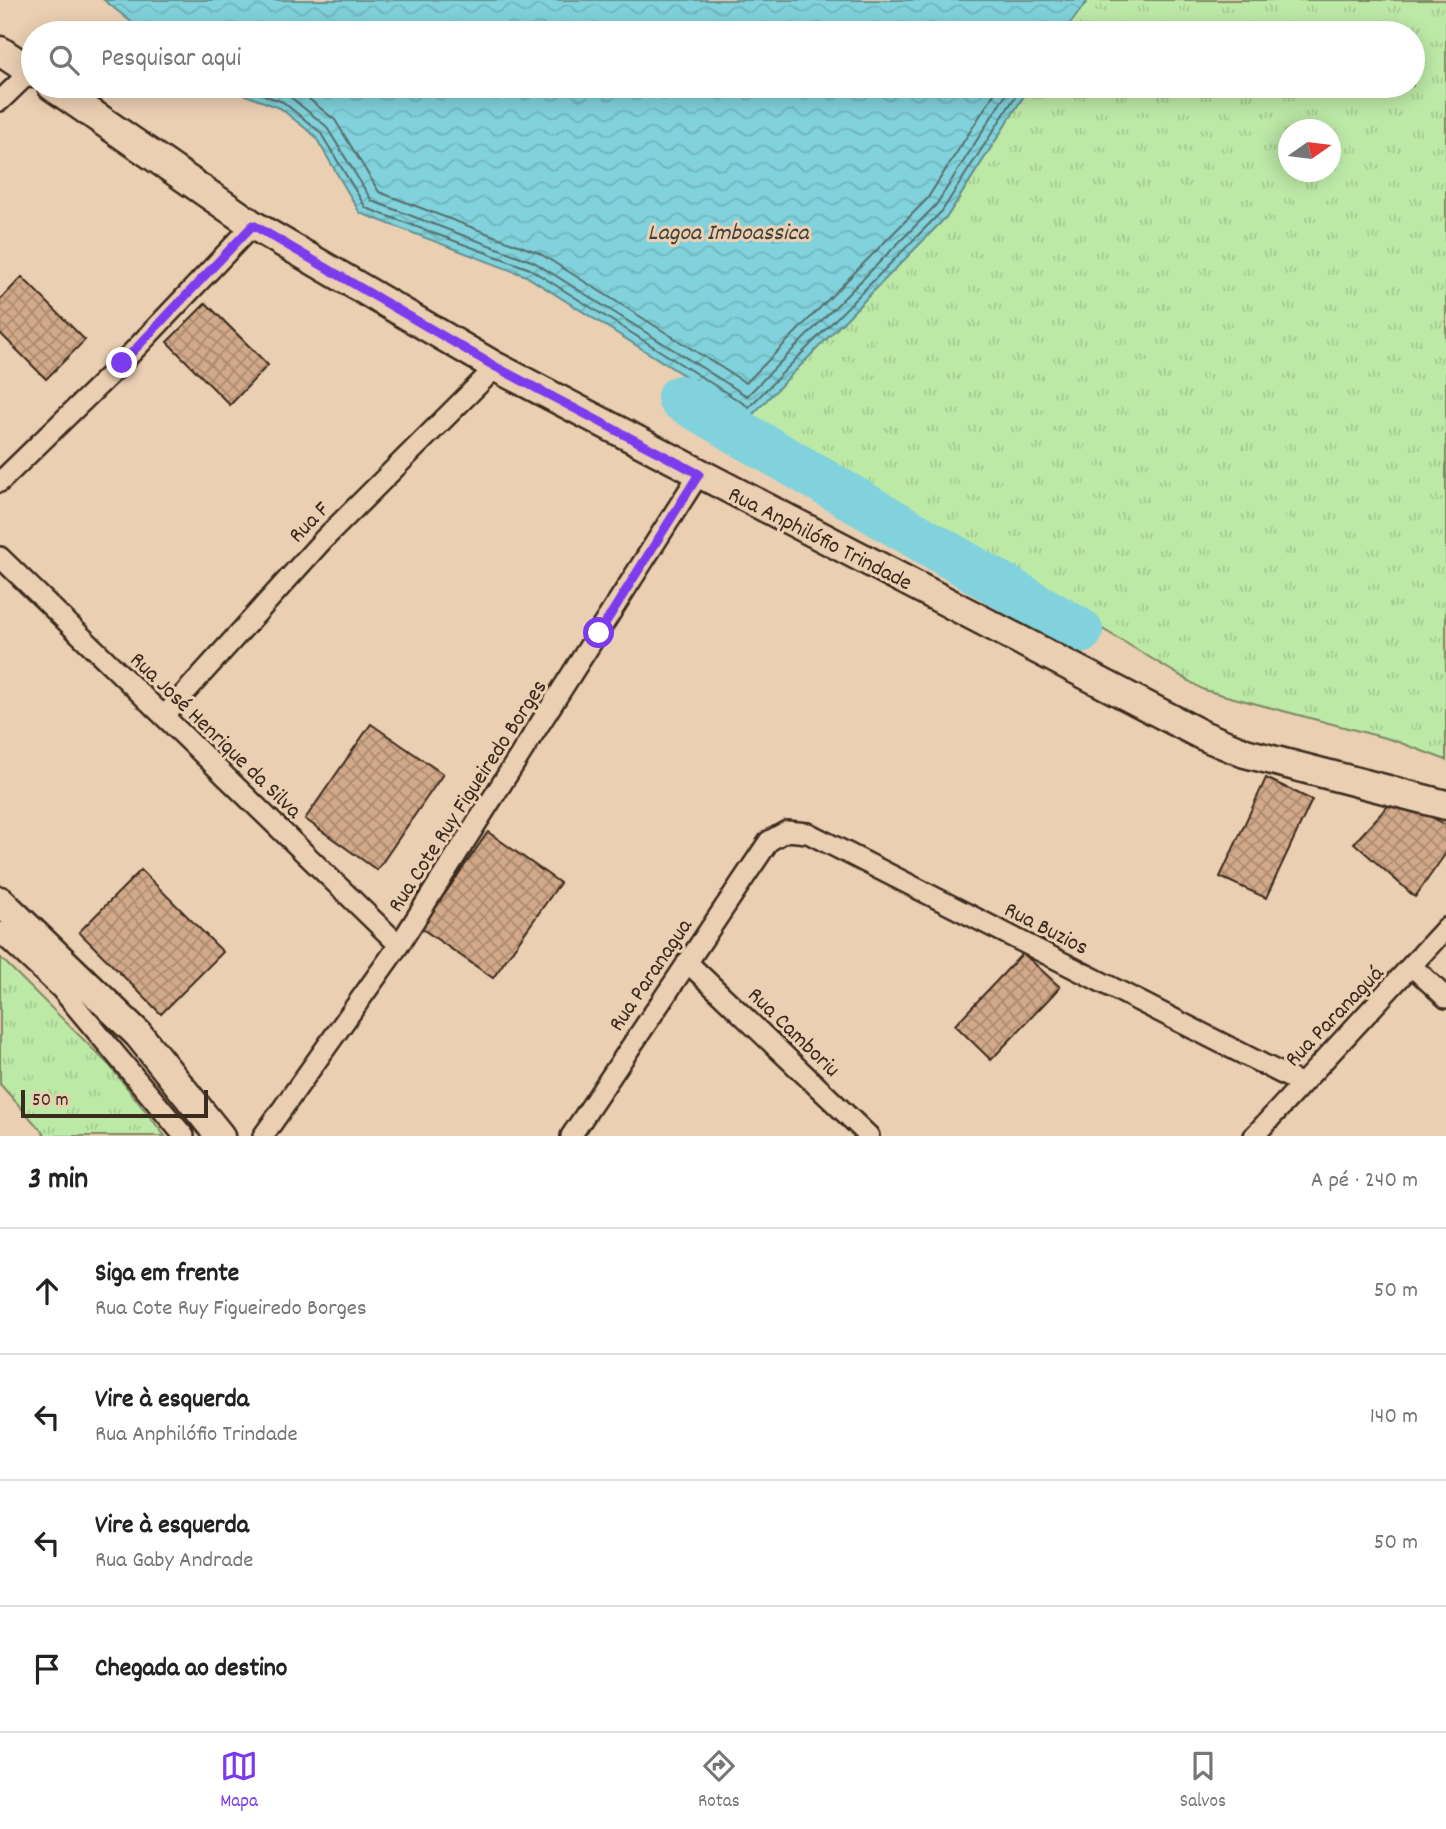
<!DOCTYPE html>
<html lang="pt">
<head>
<meta charset="utf-8">
<style>
	:root { --surface:#fff; --page:#f6f6f6; --text:#222; --muted:#767676; --line:#e0e0e0; --accent:#7c3aed }
	body { margin:0; font-family:Dekko,sans-serif; background:var(--page); color:var(--text) }
	.compass { position:absolute; left:1278px; top:119px; width:63px; height:63px; border-radius:50%; background:var(--surface); box-shadow:0 4px 18px #0003; rotate:76deg }
	.scale { position:absolute; left:21px; bottom:18px; width:187px; box-sizing:border-box; padding-left:7px; border:4px solid #3b2a1e; border-top:0; font-size:19px; line-height:24px; white-space:nowrap; color:#3b2a1e; -webkit-text-stroke:5px #ebcfb2; paint-order:stroke }
	.stop { position:absolute; width:21px; height:21px; margin:-16px; border:5px solid #7c3aed; border-radius:50%; background:#fff }
	.stop.end { background:#7c3aed; border-color:#fff; box-shadow:0 2px 7px #0008 }
	.list { margin:0; padding:0; list-style:none }
	h2 { display:flex; justify-content:space-between; align-items:center; height:91px; margin:0; padding:0 28px; font-size:30px }
	h2 small { font-size:23px; font-weight:400; color:var(--muted) }
	.list li { display:grid; grid-template-columns:46px 1fr auto; gap:21px; align-items:center; box-sizing:border-box; height:126px; padding:0 28px; border-top:2px solid var(--line) }
	.list b { display:block; font-size:26px; white-space:nowrap }
	.list p { margin:0; font-size:23px; white-space:nowrap; color:var(--muted) }
	.list em { font-size:23px; font-style:normal; color:var(--muted) }
	.icon { flex:none; width:38px; height:38px; fill:none; stroke:currentColor; stroke-width:2; stroke-linecap:round; stroke-linejoin:round }
	.map { position:relative; flex:none; width:1446px; height:1136px; overflow:hidden }
	.search { position:absolute; background:var(--surface); box-shadow:0 4px 18px #0003; left:21px; right:21px; top:21px; height:77px; display:flex; align-items:center; gap:18px; box-sizing:border-box; padding:0 24px; border-radius:38px; color:var(--muted); font-size:26px }
	.sheet { height:595px; background:var(--surface) }
	nav { display:flex; justify-content:space-around; align-items:center; box-sizing:border-box; height:98px; border-top:2px solid var(--line); background:var(--surface); font-size:19px; color:var(--muted) }
	nav a { display:grid; justify-items:center; gap:4px }
	nav .on { color:var(--accent) }
	.map>svg:first-child { display:block }
	.grass { fill:url(#grass-tufts); stroke:#7c8a62; stroke-width:2; fill-rule:evenodd }
	.water { fill:url(#water-waves); stroke:#658f90; stroke-width:2 }
	.lines { fill:none; stroke-linecap:round; stroke-linejoin:round }
	.shore { stroke:#576d6a; stroke-width:2 }
	.river { stroke:#81d2dc; stroke-width:46 }
	.building { fill:url(#building-cross-hatch); stroke:#3b2a1e; stroke-width:2 }
	.street-casing { stroke:#3b2a1e; stroke-width:24 }
	.secondary-casing { stroke:#3b2a1e; stroke-width:33 }
	.street { stroke:#ebcfb2; stroke-width:19 }
	.secondary { stroke:#ebcfb2; stroke-width:28 }
	.route { stroke:#7c3aed; stroke-width:9 }
	.labels { text-anchor:middle; stroke-width:6; stroke-linejoin:round; paint-order:stroke }
	.street-label { font-size:23px; fill:#3b2a1e; stroke:#ebcfb2 }
	.water-label { font-size:24px; font-style:italic; fill:#46433a; stroke:#ebcfb2 }
</style>
</head>
<body>
<div class="map">
<svg width="1446" height="1136" viewBox="0 0 1446 1136">
	<defs>
		<pattern id="grass-tufts" width="24" height="20" patternUnits="userSpaceOnUse" patternTransform="scale(1.75)"><rect width="24" height="20" fill="#bde9a7"/><path d="M3 7l-1-3M5 7V3M7 7l1-3M15 17l-1-3M17 17v-4M19 17l1-3" fill="none" stroke="#a3c88f"/></pattern>
		<pattern id="water-waves" width="16" height="10" patternUnits="userSpaceOnUse" patternTransform="scale(1.75)"><rect width="16" height="10" fill="#81d2dc"/><path d="M0 5q4-4 8 0t8 0" fill="none" stroke="#70b4bc"/></pattern>
		<pattern id="building-cross-hatch" width="8" height="8" patternUnits="userSpaceOnUse" patternTransform="scale(1.75)"><rect width="8" height="8" fill="#d2a98a"/><path d="M0 0l8 8M0 8l8-8" fill="none" stroke="#ac8a70"/></pattern>
	</defs>
	<rect width="100%" height="100%" fill="#ebcfb2"/>
	<filter id="ink" filterUnits="userSpaceOnUse"><feTurbulence type="fractalNoise" baseFrequency=".0143" numOctaves="2"/><feDisplacementMap in="SourceGraphic" scale="14" xChannelSelector="R" yChannelSelector="G"/><feConvolveMatrix kernelMatrix="1 2 1 2 8 2 1 2 1" color-interpolation-filters="sRGB"/></filter>
	<g filter="url(#ink)">
		<!-- grass -->
		<path class="grass" d="M1088 0H1446V760L1393 740 1204 690 750 417 948 215 1030 86H1413V33H1063ZM1288 130H1330V172H1288Z
			M0 957 109 1065 165 1136H46L0 1084Z"/>
		<!-- water -->
		<path class="water" d="M104 0H1088L1063 33H145Z
			M221 86H1030L948 215 750 417 526 276 360 213 315 136 280 108Z"/>
		<g class="lines">
			<!-- shore -->
			<path class="shore" d="M240 86 283 102 320 132 366 208 530 269 749 407 942 211 1022 86
				M265 86 289 96 326 126 372 201 534 262 747 396 936 205 1011 86
				M293 86 335 120 379 192 539 253 746 383 927 199 999 86"/>
			<!-- river -->
			<path class="river" d="M680 398 1080 631"/>
		</g>
		<!-- building -->
		<path class="building" d="M22 277 85 340 46 379 0 333V300Z
			M206 303 268 365 230 405 167 342Z
			M371 724 443 774 377 870 305 819Z
			M1266 778 1312 800 1266 898 1220 877Z
			M1396 797 1446 825V853L1415 897 1354 843Z
			M488 832 560 883 493 978 421 928Z
			M141 870 223 952 161 1014 79 932Z
			M1023 953 1060 987 991 1060 955 1025Z"/>
		<g class="lines">
			<defs>
				<path id="street" d="M0 101 31 71
					M0 482 122 363 253 225
					M0 557 399 945
					M164 716 323 540 496 367
					M0 932 61 989 184 1136
					M687 962 869 1136
					M1413 967 1446 998
					M263 1136 399 945 699 474
					M571 1136 769 841 787 831 808 833 1300 1083
					M1254 1136 1446 928"/>
				<path id="secondary" d="M0 51 33 73
					M52 86 253 225 496 367 1202 735 1245 753 1446 805
					M0 901 138 1034 220 1136"/>
			</defs>
			<!-- street casing -->
			<use href="#street" class="street-casing"/>
			<!-- secondary casing -->
			<use href="#secondary" class="secondary-casing"/>
			<!-- street -->
			<use href="#street" class="street"/>
			<!-- secondary -->
			<use href="#secondary" class="secondary"/>
		</g>
	</g>
	<g class="lines" filter="url(#ink)">
		<!-- route -->
		<path class="route" d="M122 363 253 225 496 367 699 474 599 633"/>
	</g>
	<g class="labels">
		<!-- street labels -->
		<g class="street-label">
			<text transform="translate(308 521) rotate(-46)" y="8">Rua F</text>
			<text transform="translate(821 537) rotate(27)" y="8">Rua Anphilófio Trindade</text>
			<text transform="translate(217 734) rotate(44)" y="8">Rua José Henrique da Silva</text>
			<text transform="translate(466 795) rotate(-57)" y="8">Rua Cote Ruy Figueiredo Borges</text>
			<text transform="translate(1047 927) rotate(27)" y="8">Rua Buzios</text>
			<text transform="translate(649 974) rotate(-56)" y="8">Rua Paranagua</text>
			<text transform="translate(1333 1015) rotate(-46)" y="8">Rua Paranaguá</text>
			<text transform="translate(795 1031) rotate(44)" y="8">Rua Camboriu</text>
		</g>
		<!-- water labels -->
		<g class="water-label">
			<text x="728" y="239">Lagoa Imboassica</text>
		</g>
	</g>
</svg>
<svg class="compass" viewBox="-18 -18 36 36"><path d="M0-13l5 13h-10z" fill="#e53935"/><path d="M0 13l5-13h-10z" fill="#767676"/></svg>
<div class="scale">50 m</div>
<div class="stop" style="left:599px;top:633px"></div>
<div class="stop end" style="left:122px;top:363px"></div>
<div class="search"><svg class="icon" aria-label="search" viewBox="0 0 24 24"><circle cx="10" cy="10" r="6"/><path d="M15 15l6 6"/></svg>Pesquisar aqui</div>
</div>
<section class="sheet">
<h2>3 min<small>A pé · 240 m</small></h2>
<ul class="list">
<li><svg class="icon" aria-label="ahead" viewBox="0 0 24 24"><path d="M12 20V5M6 11l6-6 6 6"/></svg><div><b>Siga em frente</b><p>Rua Cote Ruy Figueiredo Borges</p></div><em>50 m</em></li>
<li><svg class="icon" aria-label="left" viewBox="0 0 24 24"><path d="M17 20v-9H6M10 6l-5 5 5 5"/></svg><div><b>Vire à esquerda</b><p>Rua Anphilófio Trindade</p></div><em>140 m</em></li>
<li><svg class="icon" aria-label="left" viewBox="0 0 24 24"><path d="M17 20v-9H6M10 6l-5 5 5 5"/></svg><div><b>Vire à esquerda</b><p>Rua Gaby Andrade</p></div><em>50 m</em></li>
<li><svg class="icon" aria-label="arrive" viewBox="0 0 24 24"><path d="M6 21V4h12l-3 4 3 4H6"/></svg><div><b>Chegada ao destino</b></div></li>
</ul>
</section>
<nav>
<a class="on"><svg class="icon" aria-label="map" viewBox="0 0 24 24"><path d="M3 6l6-2 6 2 6-2v14l-6 2-6-2-6 2zM9 4v14M15 6v14"/></svg>Mapa</a>
<a><svg class="icon" aria-label="directions" viewBox="0 0 24 24"><path d="M12 3l9 9-9 9-9-9zM9 14v-3h6M13 9l2 2-2 2"/></svg>Rotas</a>
<a><svg class="icon" aria-label="saved" viewBox="0 0 24 24"><path d="M7 4h10v16l-5-4-5 4z"/></svg>Salvos</a>
</nav>
</body>
</html>
